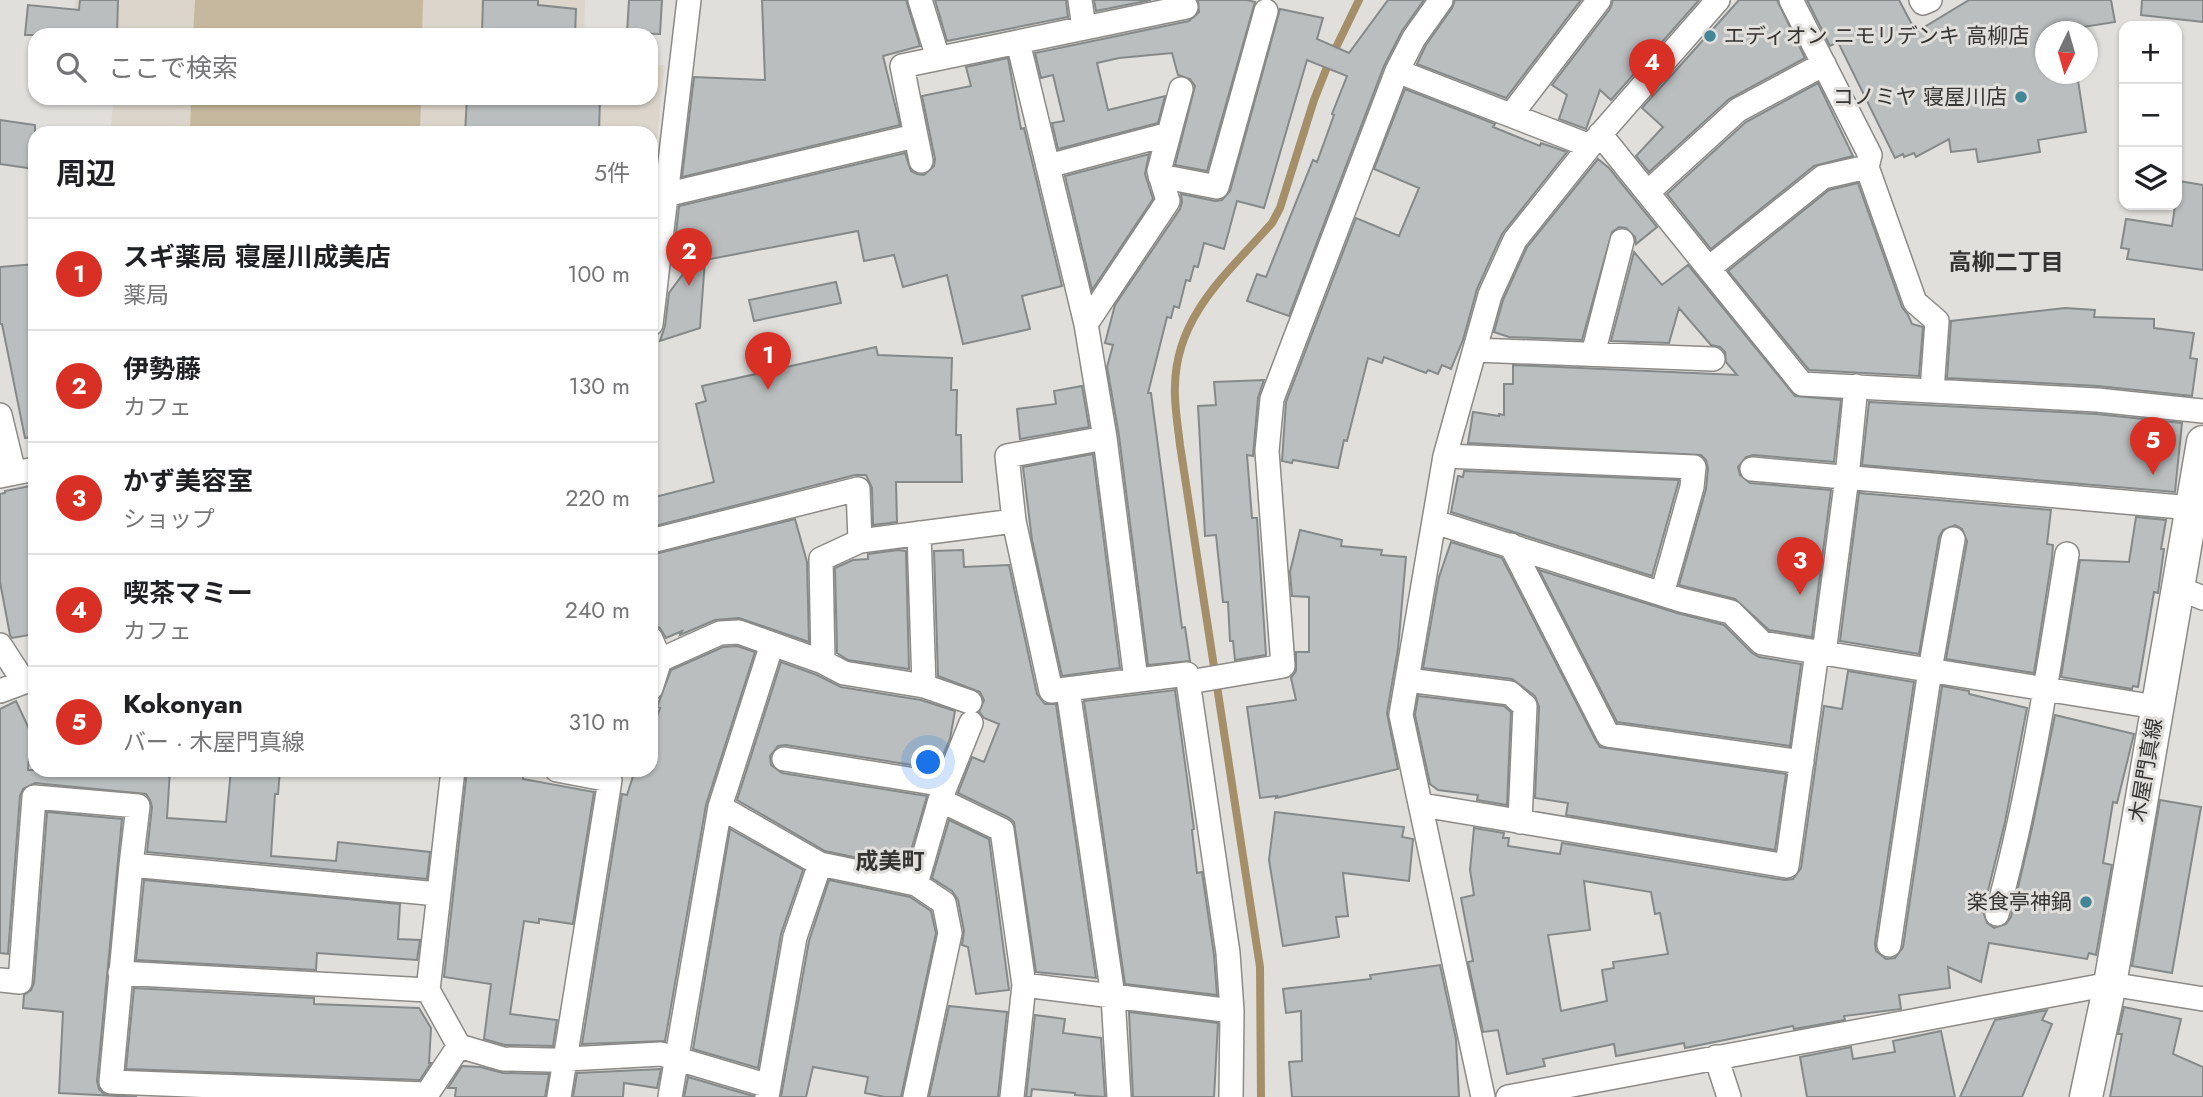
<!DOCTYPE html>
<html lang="ja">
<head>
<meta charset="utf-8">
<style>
	:root { --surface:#fff; --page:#f2f2f2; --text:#202124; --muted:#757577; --line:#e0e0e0; --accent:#d93025 }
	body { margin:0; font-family:Jost,"Noto Sans JP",sans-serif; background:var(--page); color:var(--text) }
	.controls { position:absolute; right:21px; top:21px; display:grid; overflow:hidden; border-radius:14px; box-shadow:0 2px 5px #0004 }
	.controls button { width:63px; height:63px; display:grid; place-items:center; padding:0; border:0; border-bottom:2px solid var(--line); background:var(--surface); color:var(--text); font:35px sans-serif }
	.compass { position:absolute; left:2035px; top:21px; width:63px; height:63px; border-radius:50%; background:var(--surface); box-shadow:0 2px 5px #0004; rotate:185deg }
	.you { position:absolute; left:929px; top:763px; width:24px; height:24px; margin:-18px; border:5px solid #fff; border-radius:50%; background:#1a73e8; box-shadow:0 0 0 10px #1a73e833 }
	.badge { display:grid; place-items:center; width:46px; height:46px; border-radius:50%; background:var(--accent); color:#fff; font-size:23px; font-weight:700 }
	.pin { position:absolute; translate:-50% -58px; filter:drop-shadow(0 2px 4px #0008) }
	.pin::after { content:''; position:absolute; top:37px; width:24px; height:21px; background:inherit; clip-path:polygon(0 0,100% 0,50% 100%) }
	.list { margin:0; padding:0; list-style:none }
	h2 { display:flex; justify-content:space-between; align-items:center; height:91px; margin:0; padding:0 28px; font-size:30px }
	h2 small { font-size:23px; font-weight:400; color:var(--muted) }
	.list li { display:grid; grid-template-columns:46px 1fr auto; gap:21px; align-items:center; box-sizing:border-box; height:112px; padding:0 28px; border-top:2px solid var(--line) }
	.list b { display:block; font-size:26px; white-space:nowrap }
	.list p { margin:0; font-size:23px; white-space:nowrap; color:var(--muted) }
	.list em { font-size:23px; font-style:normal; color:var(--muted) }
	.icon { flex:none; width:38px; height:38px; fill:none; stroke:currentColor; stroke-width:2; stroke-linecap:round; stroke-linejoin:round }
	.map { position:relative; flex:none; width:2203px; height:1097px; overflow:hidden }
	.search { position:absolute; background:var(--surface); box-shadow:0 2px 5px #0004; left:28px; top:28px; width:630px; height:77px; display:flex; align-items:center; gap:18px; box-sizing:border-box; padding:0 24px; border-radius:21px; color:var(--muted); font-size:26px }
	.panel { position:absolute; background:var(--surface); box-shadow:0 2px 5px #0004; left:28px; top:126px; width:630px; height:651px; border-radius:21px }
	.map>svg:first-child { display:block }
	.built { fill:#dbd5cb }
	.green { fill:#c6b89f }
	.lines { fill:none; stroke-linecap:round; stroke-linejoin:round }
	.stream { stroke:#a58f69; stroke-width:8 }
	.building { fill:#babebf; stroke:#858989; stroke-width:2; fill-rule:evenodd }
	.minor-casing { stroke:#8c8a87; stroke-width:26 }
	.secondary-casing { stroke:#8c8a87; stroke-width:35 }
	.minor { stroke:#fff; stroke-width:23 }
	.secondary { stroke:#fff; stroke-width:32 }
	.poi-dot { fill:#438796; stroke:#e1dfdc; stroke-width:2.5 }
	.labels { text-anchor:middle; stroke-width:6; stroke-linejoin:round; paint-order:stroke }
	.poi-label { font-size:21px; fill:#353433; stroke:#e1dfdc; text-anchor:end }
	.street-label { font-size:21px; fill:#353433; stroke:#e1dfdc }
	.neighbourhood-label { font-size:23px; font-weight:bold; fill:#353433; stroke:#e1dfdc }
</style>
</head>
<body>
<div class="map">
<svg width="2203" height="1097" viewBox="0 0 2203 1097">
	<rect width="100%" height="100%" fill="#e1dfdc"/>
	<!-- built -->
	<path class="built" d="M75 0H585L584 35H72Z
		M665 65 651 192V133H110L114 98H651V66Z"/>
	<!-- green -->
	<path class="green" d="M195 0H423L422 35H193Z
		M191 98H421L420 133H190Z"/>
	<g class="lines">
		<!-- stream -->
		<path class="stream" d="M1261 1097 1260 967 1180 445C1178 426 1174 406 1175 386 1176 315 1228 273 1272 223L1280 208 1314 100 1329 62 1359 0"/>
	</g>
	<!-- building -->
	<path class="building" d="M80 0H118L117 35H25L28 5 79 10Z
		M483 0H538V5L576 9 575 35H497V33H482Z
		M629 0H662L660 34 627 33Z
		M762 0H906L920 46 883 56 900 125 682 177 694 77 765 80Z
		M935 0H1066L1068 17 947 41Z
		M1094 0H1151L1096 11Z
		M1198 0H1247L1255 2 1207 171 1175 165 1195 86 1190 79 1178 75 1172 53 1119 58 1097 63 1108 110 1165 96 1158 123 1058 149 1052 123 1064 121 1053 75 1041 78 1035 53 1189 21 1199 12Z
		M1388 0H1424L1402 31 1384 66 1289 316 1247 301 1257 274 1266 277 1313 160 1317 162 1334 115 1332 114 1347 76 1307 60 1264 208 1237 201 1224 249 1204 243 1198 267 1194 266 1190 281 1186 280 1179 308 1174 306 1171 318 1167 317 1148 393H1151L1182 628 1185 627 1190 661 1148 665 1119 436 1107 367 1113 345 1105 343 1115 305 1180 209 1182 202 1181 194 1215 201 1222 200 1230 191 1280 9 1323 18 1317 39 1349 53Z
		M1455 0H1581L1506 98 1417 64 1426 45 1452 8Z
		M1613 0H1699L1611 100 1600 90 1586 129 1559 119 1567 95 1552 85 1610 9Z
		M1739 0H1777L1805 58 1729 99 1649 172 1636 156 1663 127 1642 108Z
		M1807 0H1899L1916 32 1969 0H2111L2115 22 2070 29V32H2046V74H2077L2086 132 2038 140 2040 152 1978 162 1976 149 1951 152 1949 139 1916 157 1914 153 1904 157 1903 154 1895 158 1838 42 1830 46Z
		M2142 0H2203V22L2141 15Z
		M1008 58 1021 129 1024 128 1062 286 1022 296 1030 329 963 344 947 275 903 287 894 255 864 261 858 231 705 260 700 328 660 341 665 326 669 293 683 274 673 261 679 206 905 153 911 171 917 174 924 175 934 166 935 159 922 96 971 86 966 67Z
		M1818 83 1853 156 1814 166 1711 249 1667 194 1746 122Z
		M1405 89 1495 124 1493 127 1540 146 1541 143 1567 152 1502 234 1477 289 1463 340 1451 369 1442 365 1438 374 1428 370 1426 373 1384 357 1382 363 1368 358 1347 441 1344 440 1338 468 1293 460 1292 463 1282 461 1286 402 1356 218 1399 236 1419 188 1374 169Z
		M467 98H600L599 133H465Z
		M0 120 35 125V169L0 164Z
		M1149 154 1145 174 1153 199 1092 290 1065 176Z
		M1598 159 1609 168 1657 227 1636 244 1635 237 1626 228 1619 227 1612 232 1582 340 1509 337 1494 332 1503 300 1527 247Z
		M2179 181 2203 185V270L2127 259 2129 249 2121 248 2126 219 2172 226Z
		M1858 183 1902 307 1908 315 1912 324 1923 327 1919 376 1809 370 1728 271 1829 190Z
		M1634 252 1662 285 1688 265 1795 396 1841 400 1834 462 1753 455 1746 457 1738 467 1740 475 1750 483 1831 490 1812 637 1769 630 1735 599 1679 585 1706 489 1708 468 1706 460 1701 455 1468 443 1473 412 1499 416V414L1504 415V384H1513V365L1737 375 1726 362 1725 352 1720 347 1711 345 1679 308 1669 343 1611 341Z
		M35 264V437L25 438 2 324H0V267Z
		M836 282 841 303 754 321 749 300Z
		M2065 308 2095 310 2094 317 2154 319V328L2194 333 2190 358 2197 359 2192 396 2098 386 1947 378 1951 321Z
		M876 347 878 355 952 358 951 390H957L956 435H961L962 482H896L897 522 873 525 872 488 866 475H855L651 527V498L714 482 696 404 706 401 702 386Z
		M1264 380 1258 398 1253 456 1247 455 1252 518H1257L1266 655 1235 660 1233 641H1230L1228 602H1223L1216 535 1205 536 1198 406 1216 405 1214 382Z
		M1082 386 1089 427 1020 439 1017 409 1056 404 1054 391Z
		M1869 402 2096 414 2182 423 2175 492 1862 465Z
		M1093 454 1120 668 1062 676 1032 540 1023 467Z
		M1464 471 1679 480 1652 576 1451 512 1458 476 1463 477Z
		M35 485V634L12 638 10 635 0 582V494L5 493V491Z
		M1859 493 2051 510 2047 544 2053 545 2052 558 2034 673 1946 659 1967 541 1962 529 1955 525 1943 530 1939 537 1919 654 1840 641Z
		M2136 517 2166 520 2161 549H2164L2158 593 2154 592 2138 687 2133 686 2132 689 2061 677 2080 560 2129 562Z
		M795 519 807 562 809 642 739 618 715 620 680 635 682 631 666 638 660 628 652 625 651 555Z
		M1300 530 1342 540 1341 546 1382 550 1381 555 1406 557 1398 649 1387 713 1398 769 1276 798 1277 796 1260 798 1247 707 1296 700 1291 678 1296 671V652H1309V597L1292 596 1290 572Z
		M1451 542 1502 558 1596 741 1600 747 1786 774 1775 850 1566 815 1568 803 1535 798 1539 707 1535 696 1512 679 1423 668 1439 577Z
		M898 550 906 551 909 669 848 660 837 653 835 568 853 560 868 559V554Z
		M963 550 964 567 1009 565 1037 694 1045 704H1056L1096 978 1036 972 1014 822 1008 817 958 793 972 757 984 762 999 724 984 718 979 712 984 700 980 692 938 676 934 551Z
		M1539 570 1677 613 1724 625 1752 653 1759 657 1801 664 1790 746 1617 722Z
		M737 646 755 652 706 805 665 1041 582 1044 622 794 627 795 635 770H651V735L660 708 657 707 671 670 723 647Z
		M781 662 817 675 841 687 921 700 955 711 950 739 937 769 786 745 778 746 770 756 771 765 782 773 927 796 906 868 825 851 737 800Z
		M1848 671 1914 682 1875 943 1876 951 1886 959 1895 958 1903 947 1942 686 1969 691V694L2027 708 2005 822 1983 911 1987 923 1994 928 2006 924 2011 917 2032 828 2055 715 2134 734 2117 803 2113 802 2103 863 2112 865 2096 955 2089 953 2087 959 1989 943 1981 982 1948 967 1950 988 1899 995 1901 1009 1844 1016 1845 1020 1794 1029 1793 1026 1685 1048 1684 1043 1616 1056 1614 1044 1543 1059 1545 1066 1507 1074 1498 1030 1483 1032 1468 962 1473 961 1461 898 1474 895 1470 870 1474 828 1504 833 1503 838H1509L1508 846 1560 854 1562 843 1785 880 1793 879 1801 868 1824 706 1842 709ZM1584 881 1651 892 1655 914 1660 913 1668 954 1613 962 1614 968 1602 970 1607 1001 1561 1011 1548 935 1590 930Z
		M1175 690 1194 829 1192 830 1197 873 1202 872 1214 955 1217 995 1125 984 1084 701Z
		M1418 696 1504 706 1511 712 1507 805 1477 800 1478 795 1438 790 1430 784 1415 715Z
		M16 701 31 733 28 770H170L167 818 226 822 231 770H280L278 794H275L271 856 336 861 338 842 430 852 427 879 147 852 152 807 150 800 146 794 35 783 23 789 20 796 8 954 0 953V709Z
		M467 770H507L506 774 523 776V779L594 792 573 924 539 919V923L524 921 510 1014 557 1020 553 1046 505 1045 484 1039 491 984 444 977Z
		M2160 800 2201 807 2172 973 2132 966Z
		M47 812 122 819 97 1081 99 1089 104 1094 137 1097 59 1093 63 1012 23 1008 24 995 31 990 34 983Z
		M1275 812 1404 827 1402 837 1413 839 1409 881 1343 873 1348 916 1336 917 1339 937 1283 946 1269 860Z
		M949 820 989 839 1009 990 976 994 968 947 962 945 964 931 958 900 952 891 932 878Z
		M730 829 803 870 781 934 758 1068 693 1049Z
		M144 880 400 904 398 939 420 940 417 960 317 953 316 970 136 960Z
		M829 880 910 897 931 911 936 933 901 1097H885L865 1093 868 1077 813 1067 806 1097H781L809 941Z
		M1440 965 1456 1039 1459 1097H1292L1289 1062 1302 1061 1301 1011 1286 1013 1283 989 1371 979 1370 975Z
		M134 988 314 998V1004L419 1008 431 1028 429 1063H431L420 1080 126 1069Z
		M949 1006 1007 1012 998 1097H929Z
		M2124 1007 2181 1019 2173 1054 2203 1067V1097H2110L2122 1034H2118Z
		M2047 1010 2042 1020 2052 1024 2022 1097H1960L1995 1020Z
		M1129 1012 1218 1023 1214 1097H1133Z
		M1035 1015 1065 1019 1063 1033 1101 1038 1105 1097 1075 1095V1093L1032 1089 1031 1097H1026Z
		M1941 1031 1955 1097H1807L1800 1057 1851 1047 1853 1059 1895 1052 1893 1041Z
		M462 1066 480 1067 503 1073 549 1074 545 1097H455L456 1088H448Z
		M661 1069 657 1088 624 1083 623 1097H573L577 1073Z
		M688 1077 753 1096V1097H684Z"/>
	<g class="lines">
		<defs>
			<path id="minor" d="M920 0 938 58
				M1080 0 1084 28
				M1791 0 1870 155 1867 167
				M1921 0 1923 3 1930 0
				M1018 42 1086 324 1105 438 1136 680
				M1397 71 1590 146
				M1511 115 1599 0
				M1600 134 1802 384 2097 400 2203 411
				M921 161 902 66 1186 7
				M1048 166 1169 134
				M1160 176 1217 187 1266 11
				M1648 192 1738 110 1824 64
				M665 195 915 136
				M1709 268 1823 177 1867 167 1915 302 1937 321 1932 391
				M651 324 689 0
				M1086 324 1168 201 1159 171 1181 89
				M1475 350 1713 359
				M1593 354 1622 241
				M0 415 14 473
				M1105 438 1007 456 1014 521 1051 691 1187 674 1228 953 1232 1011 1231 1097
				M1445 456 1694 467 1692 487 1662 594
				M1752 469 2192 508
				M0 476 35 469
				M1435 522 1681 600 1731 612 1762 643 2156 707
				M919 533 924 686
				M651 541 858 489 860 541
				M1511 545 1608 735 1802 762
				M2178 588 2203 598
				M651 639 660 660
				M0 645 24 682
				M1824 653 1847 477 1856 386
				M823 662 821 559 860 541 1014 521
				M1407 680 1510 693 1525 706 1520 822
				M1189 682 1283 666 1267 451 1272 399 1397 71 1414 38 1441 0
				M651 688 660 660 720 633 739 632 823 662 844 673 924 686 970 702
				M1068 690 1113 996 1119 1097
				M0 691 35 678
				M784 759 946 785
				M453 770 428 990 459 1046 503 1059 549 1060 661 1054 769 1086
				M557 770 610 780 559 1097
				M940 800 1002 830 1024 985 1012 1097
				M1422 805 1787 866 1817 652
				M720 807 820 864 916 884 944 903 950 933 915 1097
				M131 865 111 1082 425 1094
				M916 884 940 800 971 723
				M1997 914C2029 796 2048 675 2067 554
				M1889 945 1930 670 1953 539
				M120 973 428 990
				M0 980 20 982 34 797 138 806 131 865 438 894
				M1024 985 1232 1011
				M1716 1057 1729 1097
				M425 1097 459 1046
				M670 1097 720 807 772 644
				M767 1097 795 937 820 864
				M1483 1097 1401 715 1445 456 1490 295 1515 240 1590 146 1718 0
				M1508 1097 2110 984 2203 999"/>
			<path id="secondary" d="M2086 1097 2110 984 2203 442"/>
		</defs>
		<!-- minor casing -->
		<use href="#minor" class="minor-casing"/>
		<!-- secondary casing -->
		<use href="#secondary" class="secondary-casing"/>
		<!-- minor -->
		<use href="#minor" class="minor"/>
		<!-- secondary -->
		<use href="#secondary" class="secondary"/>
	</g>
	<!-- markers -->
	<g class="poi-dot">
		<circle cx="1710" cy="36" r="7"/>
		<circle cx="2021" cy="97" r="7"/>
		<circle cx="2086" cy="902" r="7"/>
	</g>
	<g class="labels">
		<!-- poi labels -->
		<g class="poi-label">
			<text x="1724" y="43" text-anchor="start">エディオン ニモリデンキ 高柳店</text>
			<text x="2007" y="104">コノミヤ 寝屋川店</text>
			<text x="2072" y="909">楽食亭神鍋</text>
		</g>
		<!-- street labels -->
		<g class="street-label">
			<text transform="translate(2146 770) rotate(-80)" y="7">木屋門真線</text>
		</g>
		<!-- neighbourhood labels -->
		<g class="neighbourhood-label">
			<text x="2006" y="270">高柳二丁目</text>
			<text x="890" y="869">成美町</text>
		</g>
	</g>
</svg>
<div class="controls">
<button>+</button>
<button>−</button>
<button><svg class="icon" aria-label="layers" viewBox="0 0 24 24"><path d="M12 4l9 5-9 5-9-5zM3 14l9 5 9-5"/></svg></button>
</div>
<svg class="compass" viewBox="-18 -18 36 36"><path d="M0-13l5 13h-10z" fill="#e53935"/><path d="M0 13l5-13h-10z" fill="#757577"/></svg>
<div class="you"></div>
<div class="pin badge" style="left:768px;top:390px">1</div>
<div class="pin badge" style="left:689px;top:286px">2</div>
<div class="pin badge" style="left:1800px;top:595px">3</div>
<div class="pin badge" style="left:1652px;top:97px">4</div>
<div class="pin badge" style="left:2153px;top:475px">5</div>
<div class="search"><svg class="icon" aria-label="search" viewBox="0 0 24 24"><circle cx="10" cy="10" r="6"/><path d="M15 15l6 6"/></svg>ここで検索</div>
<section class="panel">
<h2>周辺<small>5件</small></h2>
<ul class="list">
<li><span class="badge">1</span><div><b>スギ薬局 寝屋川成美店</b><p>薬局</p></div><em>100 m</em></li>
<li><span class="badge">2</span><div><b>伊勢藤</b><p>カフェ</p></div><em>130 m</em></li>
<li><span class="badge">3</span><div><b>かず美容室</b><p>ショップ</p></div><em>220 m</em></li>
<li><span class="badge">4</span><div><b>喫茶マミー</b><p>カフェ</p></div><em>240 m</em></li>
<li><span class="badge">5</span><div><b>Kokonyan</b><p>バー · 木屋門真線</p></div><em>310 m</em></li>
</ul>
</section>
</div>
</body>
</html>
